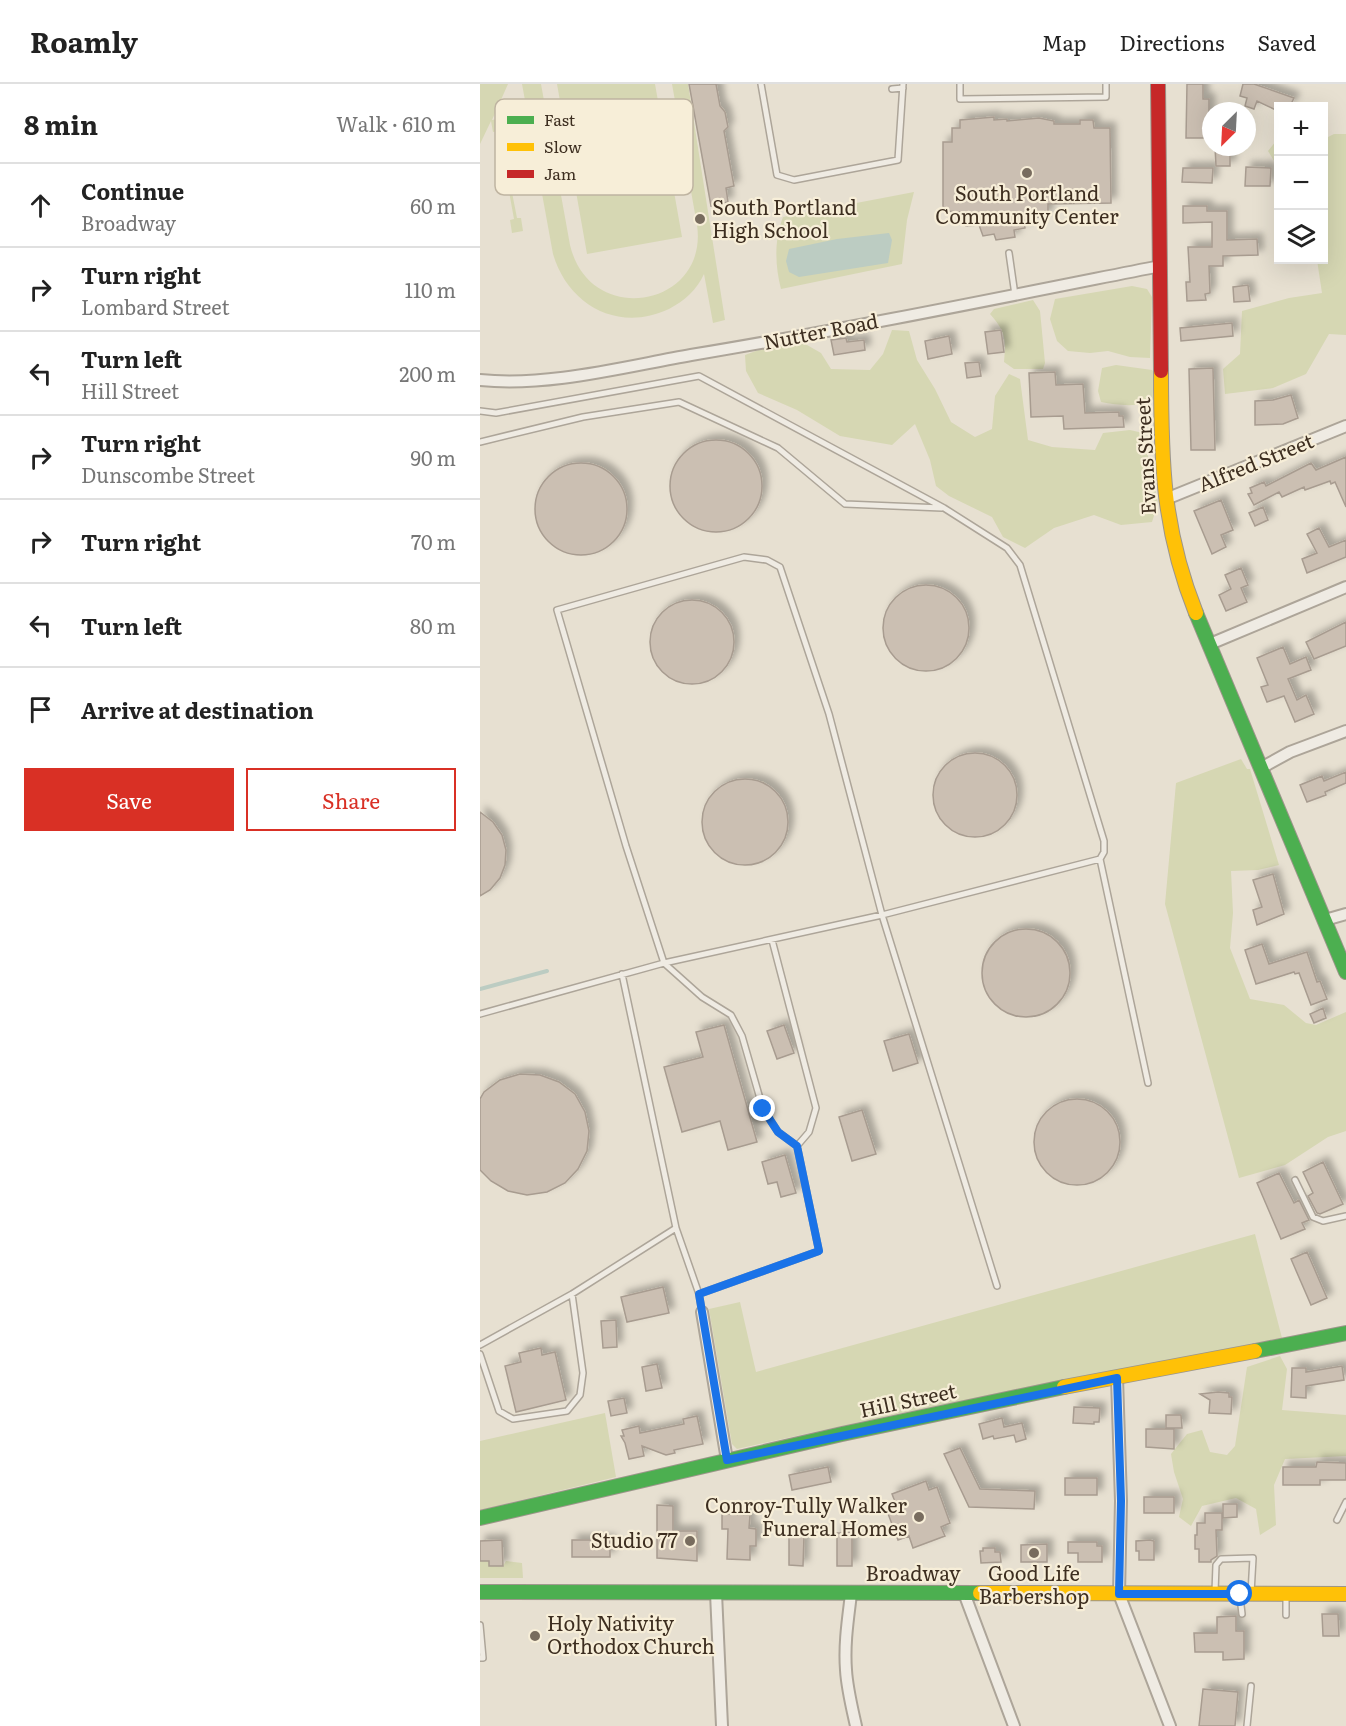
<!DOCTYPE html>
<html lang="en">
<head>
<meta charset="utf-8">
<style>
	:root { --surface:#fff; --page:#f2f2f2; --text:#222; --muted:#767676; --line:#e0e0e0; --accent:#d93025 }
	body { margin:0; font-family:Literata,serif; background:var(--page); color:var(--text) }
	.controls { position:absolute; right:18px; top:18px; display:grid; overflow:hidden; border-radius:0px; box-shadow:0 6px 24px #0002 }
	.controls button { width:54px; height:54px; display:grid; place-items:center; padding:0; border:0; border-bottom:2px solid var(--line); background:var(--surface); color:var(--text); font:30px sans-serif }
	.compass { position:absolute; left:722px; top:18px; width:54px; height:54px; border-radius:50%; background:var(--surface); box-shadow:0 6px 24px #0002; rotate:204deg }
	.stop { position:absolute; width:18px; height:18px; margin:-14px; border:4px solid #1a73e8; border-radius:50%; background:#fff }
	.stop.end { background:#1a73e8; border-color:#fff; box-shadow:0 2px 6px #0008 }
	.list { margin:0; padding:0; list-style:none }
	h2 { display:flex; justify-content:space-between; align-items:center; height:78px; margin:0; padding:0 24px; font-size:26px }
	h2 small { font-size:20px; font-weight:400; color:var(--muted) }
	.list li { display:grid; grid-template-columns:39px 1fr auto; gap:18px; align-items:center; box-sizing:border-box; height:84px; padding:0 24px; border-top:2px solid var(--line) }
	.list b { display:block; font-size:22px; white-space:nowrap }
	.list p { margin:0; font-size:20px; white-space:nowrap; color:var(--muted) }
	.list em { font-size:20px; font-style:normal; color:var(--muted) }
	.actions { display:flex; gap:12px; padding:18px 24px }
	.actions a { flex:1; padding:14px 0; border:2px solid var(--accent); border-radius:0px; text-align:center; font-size:21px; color:var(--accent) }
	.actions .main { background:var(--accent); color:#fff }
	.icon { flex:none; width:33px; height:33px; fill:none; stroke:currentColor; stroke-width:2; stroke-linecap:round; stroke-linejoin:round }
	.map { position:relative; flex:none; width:866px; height:1642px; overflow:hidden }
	header { display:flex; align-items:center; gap:36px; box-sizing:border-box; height:84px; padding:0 30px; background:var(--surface); border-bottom:2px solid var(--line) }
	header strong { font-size:28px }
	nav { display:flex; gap:33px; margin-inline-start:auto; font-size:21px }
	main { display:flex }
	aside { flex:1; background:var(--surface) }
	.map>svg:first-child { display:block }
	.green { fill:#d6d7b3 }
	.water { fill:#bcccc2 }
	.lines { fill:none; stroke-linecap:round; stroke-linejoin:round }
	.stream { stroke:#bcccc2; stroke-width:4 }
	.building { fill:#cbbfb2; stroke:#a89c90; stroke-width:1.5; filter:url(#shadow) }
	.lane-casing { stroke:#ada599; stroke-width:8 }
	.street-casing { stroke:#ada599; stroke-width:14 }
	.fast-casing { stroke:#9c958a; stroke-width:16 }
	.slow-casing { stroke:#9c958a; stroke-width:16 }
	.jam-casing { stroke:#9c958a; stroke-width:16 }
	.lane { stroke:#efebe3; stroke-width:5 }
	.street { stroke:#efebe3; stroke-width:10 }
	.fast { stroke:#4caf50; stroke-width:14 }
	.slow { stroke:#ffc107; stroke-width:14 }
	.jam { stroke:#c62828; stroke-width:14 }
	.route { stroke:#1a73e8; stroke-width:8 }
	.poi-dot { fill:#786c5e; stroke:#f7eed8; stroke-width:2 }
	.labels { text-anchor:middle; stroke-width:4.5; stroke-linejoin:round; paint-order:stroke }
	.poi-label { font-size:20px; fill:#3d2e20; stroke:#f7eed8 }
	.street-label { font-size:20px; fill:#3d2e20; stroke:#f7eed8 }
	.key { fill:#f7eed8; stroke:#bfb4a1; stroke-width:1.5 }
	.key-label { font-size:16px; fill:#3d2e20 }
</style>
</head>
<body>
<header>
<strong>Roamly</strong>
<nav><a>Map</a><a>Directions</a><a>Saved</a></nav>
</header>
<main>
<aside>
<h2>8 min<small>Walk · 610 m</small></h2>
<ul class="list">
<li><svg class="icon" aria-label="ahead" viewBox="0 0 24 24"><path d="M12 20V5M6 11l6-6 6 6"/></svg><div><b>Continue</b><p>Broadway</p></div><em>60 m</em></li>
<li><svg class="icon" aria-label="right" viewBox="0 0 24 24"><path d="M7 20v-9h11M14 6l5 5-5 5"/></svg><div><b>Turn right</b><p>Lombard Street</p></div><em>110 m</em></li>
<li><svg class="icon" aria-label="left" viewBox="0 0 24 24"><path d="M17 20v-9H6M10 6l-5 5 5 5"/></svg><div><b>Turn left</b><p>Hill Street</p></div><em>200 m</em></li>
<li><svg class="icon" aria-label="right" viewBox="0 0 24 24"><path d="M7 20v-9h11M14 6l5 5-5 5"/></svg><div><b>Turn right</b><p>Dunscombe Street</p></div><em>90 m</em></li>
<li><svg class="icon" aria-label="right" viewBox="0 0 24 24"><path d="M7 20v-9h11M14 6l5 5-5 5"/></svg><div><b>Turn right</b></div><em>70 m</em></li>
<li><svg class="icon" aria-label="left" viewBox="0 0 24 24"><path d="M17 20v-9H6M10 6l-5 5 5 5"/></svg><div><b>Turn left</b></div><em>80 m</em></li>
<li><svg class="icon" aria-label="arrive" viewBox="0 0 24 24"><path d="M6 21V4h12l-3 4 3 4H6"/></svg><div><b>Arrive at destination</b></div></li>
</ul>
<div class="actions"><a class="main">Save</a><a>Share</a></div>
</aside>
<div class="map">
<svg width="866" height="1642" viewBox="0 0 866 1642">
	<defs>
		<filter id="shadow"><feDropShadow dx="5.5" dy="-5.5" stdDeviation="3" flood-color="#0004"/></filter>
	</defs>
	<rect width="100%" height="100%" fill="#e7e0d1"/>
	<!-- green -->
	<path class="green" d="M0 0H28L12 36 23 34 26 45 20 47 37 134H41L43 147 32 149 30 136 34 135 18 47 13 48 11 37 0 60Z
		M42 0H61L90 161C110 245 229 223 217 141L192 0H208L245 236 233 239 224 190C217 206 204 217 189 225 138 249 88 221 73 170Z
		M77 0H175L202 153 107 170Z
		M854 50H866V251L849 250 826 290 793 304 745 310 743 285 760 270 762 227 809 214 842 209 837 176H844V55Z
		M796 57H798V83L788 67Z
		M434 108 427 136 422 180 301 205C295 182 294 156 303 133Z
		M652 202 667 205 672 213 670 274 650 273 628 267 610 269 588 267 577 257 570 235 575 215Z
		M553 216 560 227 565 279 563 285H534L524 278C526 255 526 248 510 230L514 225Z
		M412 246 429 247 437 276 455 305 471 338 495 353 512 345 515 312 529 290 540 295 548 356 572 363 615 366 623 349 650 346 663 349 678 419 672 438 641 441 614 431 574 444 545 464 523 453 512 433 469 412 456 402 450 376 435 340 412 361 360 352 317 326 278 309 266 287 265 271 313 253 341 269 351 285 390 286 403 270Z
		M636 281 672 286 675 289 673 316C658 324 638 321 621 318L618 307 622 284Z
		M761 675 767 685H770L799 781 778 786 751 787 753 829 750 864 770 915 804 921 826 939 836 941 866 928V1047L848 1053 805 1081 759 1094 685 820 696 699Z
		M775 1150 802 1254 412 1331 257 1365 252 1360 229 1225 260 1218 276 1288Z
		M800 1272 807 1285 802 1326 866 1331V1372L805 1375 794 1401 796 1441 780 1451 776 1425 756 1414 722 1422 711 1442 699 1433 703 1415 694 1388 691 1370 707 1350 722 1346 730 1368 747 1371 755 1362 767 1283Z
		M125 1329 136 1393 0 1426V1357Z
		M0 1477H9L23 1482 26 1477 42 1479 43 1494H0Z"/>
	<!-- water -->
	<path class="water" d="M409 149 412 156 408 179 319 193 309 188 306 177 309 165 357 155Z"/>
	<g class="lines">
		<!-- stream -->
		<path class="stream" d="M0 905 67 887"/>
	</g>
	<!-- building -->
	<path class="building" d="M209 0H236L240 22 245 28 248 43 244 47 254 102 246 104 248 118 231 122Z
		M707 0H723V15H729V54H706Z
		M763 0H774L814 14 810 22H798V27L777 17 774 25 765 22 767 14 760 12Z
		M514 33V36L527 35V37L559 34 574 37V40H600V36H613L614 44H630L631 119 568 120V131L544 136 545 144 534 146 535 153 516 156 514 150 503 152 499 141 486 142 483 128 463 127V58H472V44H480V36Z
		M735 63H750V82H736Z
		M766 83 791 84 790 102H765Z
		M703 84H733L732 99 702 98Z
		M703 122H727V127H747V156L777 155 778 171 743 172V182H729L730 209 725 210 726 216 707 217 706 198H710L708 163H732V138L703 139Z
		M768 201 770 217 754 218 753 203Z
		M752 239 753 252 701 257 700 244Z
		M521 246 524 268 508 270 505 248Z
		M469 252 472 270 448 275 445 257Z
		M366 254 367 258 384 256 385 266 354 271 351 256Z
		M499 278 501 292 487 294 485 279Z
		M733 284 735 366H711L709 285Z
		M575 288 576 301 603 300 605 329 639 328V332H643L644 343 584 345 583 332 551 333 549 289Z
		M811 311 818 334 803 340 775 341V317L793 316Z
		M190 402a46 46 0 1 1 92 0a46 46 0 1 1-92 0Z
		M866 373V423L855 398 851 400 850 397 825 406 824 403 802 413 799 408 774 421 768 410 772 409 770 404 784 398 786 402 831 379 836 386Z
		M55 425a46 46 0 1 1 92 0a46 46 0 1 1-92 0Z
		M741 416 753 446 741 451 746 463 732 470 714 427Z
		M783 423 788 436 775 442 769 429Z
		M839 444 849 463 866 456V473L827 489 822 475 837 469 827 450Z
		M761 484 768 501 761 504 767 518 746 527 739 511 751 505 745 491Z
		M403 544a43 43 0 1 1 86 0a43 43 0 1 1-86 0Z
		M170 558a42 42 0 1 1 84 0a42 42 0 1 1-84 0Z
		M866 538V562L834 575 826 558Z
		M803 563 810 580 826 573 831 586 808 595 817 616 826 611 834 630 815 638 804 612 787 618 781 603 788 601 777 574Z
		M453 711a42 42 0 1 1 84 0a42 42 0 1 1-84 0Z
		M866 688V699L845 708 846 711 827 718 820 701 842 692 844 697Z
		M222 738a43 43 0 1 1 86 0a43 43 0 1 1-86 0Z
		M0 728 13 738 22 751 26 766 25 781 20 794 10 806 0 812Z
		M793 790 804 830 777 841 773 826 782 823 773 796Z
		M502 889a44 44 0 1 1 88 0a44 44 0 1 1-88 0Z
		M782 860 789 880 827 868 837 898 840 897 847 915 831 921 819 889 815 890 814 888 776 900 765 866Z
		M843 924 846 934 834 939 830 930Z
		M244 941 277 1058 248 1066 240 1037 202 1048 184 983 223 973 216 948Z
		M304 941 314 969 297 975 287 947Z
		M429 950 438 979 413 987 404 957Z
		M40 990 60 991 79 998 95 1010 105 1028 109 1047 107 1067 98 1085 85 1099 67 1108 47 1111 28 1107 11 1097 0 1086V1015L4 1008 20 996Z
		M554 1058a43 43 0 1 1 86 0a43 43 0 1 1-86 0Z
		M382 1026 396 1070 372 1077 359 1033Z
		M305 1071 316 1109 301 1113 297 1098 288 1100 282 1078Z
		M843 1078 863 1120 840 1130 837 1129 828 1112 833 1109 823 1088Z
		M799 1089 814 1119 819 1116 829 1136 822 1139 825 1145 801 1155 777 1099Z
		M827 1168 847 1214 831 1221 811 1175Z
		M183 1203 189 1229 147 1238 141 1213Z
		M136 1236 137 1263 123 1264 121 1237Z
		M61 1264 62 1271 75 1268 86 1316 36 1328 25 1282 41 1278 39 1269Z
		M177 1280 182 1304 166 1307 162 1283Z
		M862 1282 864 1296 826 1302V1314L811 1313 812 1284H826V1288Z
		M738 1308 749 1309V1313H752L751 1330 729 1329 730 1316 720 1310Z
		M144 1314 147 1329 131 1332 128 1317Z
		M594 1323 620 1324 619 1338H614V1340L593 1339Z
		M686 1331H701L702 1344H686Z
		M217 1332 223 1360 194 1366 195 1369 186 1371 162 1362 164 1372 149 1375 145 1359 141 1352H144L142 1346 159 1342 160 1349 204 1340 203 1335Z
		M522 1334 524 1343 542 1339 546 1355 536 1358 534 1351 514 1355 513 1352 503 1355 499 1340Z
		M666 1345H694V1365L666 1363Z
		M480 1364 500 1405 555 1407 554 1425 489 1423 464 1370Z
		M837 1378 866 1379V1396H840V1401H803V1383H836Z
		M348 1383 351 1398 312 1406 309 1391Z
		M585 1394H617V1411H585Z
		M446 1397 449 1406 457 1403 470 1439 461 1443 465 1452 433 1464 429 1452 418 1456 407 1427 417 1423 412 1410Z
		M664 1413H694V1429H664Z
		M743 1420H757V1433L743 1434Z
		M177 1421 193 1422V1447H217V1477L177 1474Z
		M725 1429H742V1446H736L737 1472 731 1476V1478H719V1465H715V1451H717V1439H725Z
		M242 1430 270 1431 269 1444 276 1445V1462H270V1476L247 1475 248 1445H242Z
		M357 1449H372V1482H357Z
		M309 1452H324L323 1482 309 1481Z
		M22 1456 23 1482H9V1477H0V1457Z
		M92 1456H130V1473H92Z
		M670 1456 674 1457V1476H659V1467H656V1457Z
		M588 1458H617V1462H622V1478H598V1469H588Z
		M567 1460V1478H541V1461Z
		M503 1464H515V1468H520L521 1478 501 1479 500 1467H503Z
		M842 1530H858L859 1552H843Z
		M756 1532V1547H764V1575L743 1576V1568H715L714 1549H737V1533Z
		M723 1605 758 1608 755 1642H719Z"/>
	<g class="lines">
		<defs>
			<path id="lane" d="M281 0 297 91 314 96 418 76 423 0
				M480 0V15L626 13V0
				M412 5 423 4
				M529 169 535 211
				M0 327 16 329 219 292 464 424 527 464 540 481 624 757V768L620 775 668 999
				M0 358 103 333 199 318 298 364 365 420 462 424
				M142 890 196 1144 219 1210 222 1228
				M0 930 184 879 402 831 620 775
				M317 1062 298 1048 283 1025 262 952 251 931 222 913 184 879 146 762 77 526 264 473 287 476 300 483 349 630 402 831 517 1202
				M815 1096 833 1133 843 1137 866 1132
				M219 1210 339 1167 317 1062 329 1048 336 1024 292 856
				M0 1261 92 1210 196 1144
				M0 1270 19 1327 33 1335 87 1327 100 1311 103 1289 92 1210
				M857 1436 866 1418
				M735 1508 736 1481 741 1475 773 1474 771 1509
				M806 1512V1531
				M760 1513 762 1530
				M0 1541 3 1574H0
				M767 1642 771 1602"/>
			<path id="street" d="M0 296C68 303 143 283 211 271 368 245 524 213 680 182
				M686 415 866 342
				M730 560 866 503
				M781 684 810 668 866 647
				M845 836 866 830
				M222 1228 247 1376
				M637 1294 641 1417 639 1510 690 1642
				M236 1509 242 1642
				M484 1509 534 1642
				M371 1510C368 1535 364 1560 366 1586 367 1604 372 1624 376 1642"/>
			<path id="fast" d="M716 529 866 888
				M775 1267 866 1249
				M0 1434 362 1350 584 1303
				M0 1508 500 1509"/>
			<path id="slow" d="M681 287C681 376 682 444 716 529
				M584 1303 775 1267
				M500 1509 866 1510"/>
			<path id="jam" d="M678 0 681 287"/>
		</defs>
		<!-- lane casing -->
		<use href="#lane" class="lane-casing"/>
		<!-- street casing -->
		<use href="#street" class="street-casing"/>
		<!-- fast casing -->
		<use href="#fast" class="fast-casing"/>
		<!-- slow casing -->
		<use href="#slow" class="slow-casing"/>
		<!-- jam casing -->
		<use href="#jam" class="jam-casing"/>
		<!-- lane -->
		<use href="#lane" class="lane"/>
		<!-- street -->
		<use href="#street" class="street"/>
		<!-- fast -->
		<use href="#fast" class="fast"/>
		<!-- slow -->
		<use href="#slow" class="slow"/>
		<!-- jam -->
		<use href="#jam" class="jam"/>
	</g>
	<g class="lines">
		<!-- route -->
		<path class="route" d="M283 1025 298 1048 317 1062 339 1167 219 1210 247 1376 637 1294 641 1417 639 1510H760"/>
	</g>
	<!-- markers -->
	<g class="poi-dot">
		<circle cx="547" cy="89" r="6"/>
		<circle cx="220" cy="135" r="6"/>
		<circle cx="439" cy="1433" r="6"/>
		<circle cx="210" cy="1457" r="6"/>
		<circle cx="554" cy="1469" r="6"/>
		<circle cx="55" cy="1552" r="6"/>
	</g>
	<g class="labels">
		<!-- poi labels -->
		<g class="poi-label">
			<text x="547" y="117">South Portland<tspan x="547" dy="23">Community Center</tspan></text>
			<text x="232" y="131" text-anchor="start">South Portland<tspan x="232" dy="23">High School</tspan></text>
			<text x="427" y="1429" text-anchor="end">Conroy-Tully Walker<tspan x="427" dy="23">Funeral Homes</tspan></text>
			<text x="198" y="1464" text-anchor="end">Studio 77</text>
			<text x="554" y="1497">Good Life<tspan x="554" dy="23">Barbershop</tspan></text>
			<text x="67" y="1547" text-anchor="start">Holy Nativity<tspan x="67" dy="23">Orthodox Church</tspan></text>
		</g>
		<!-- street labels -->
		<g class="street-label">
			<text transform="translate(341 248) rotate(-11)" y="7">Nutter Road</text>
			<text transform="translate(666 372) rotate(-93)" y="7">Evans Street</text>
			<text transform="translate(776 379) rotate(-22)" y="7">Alfred Street</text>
			<text transform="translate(428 1317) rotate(-12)" y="7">Hill Street</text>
			<text x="433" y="1497">Broadway</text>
		</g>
	</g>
	<!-- legend -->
	<rect x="15" y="15" width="198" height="96" rx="9" class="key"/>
	<rect x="27" y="32" width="27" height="8" fill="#4caf50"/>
	<rect x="27" y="59" width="27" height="8" fill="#ffc107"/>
	<rect x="27" y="86" width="27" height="8" fill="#c62828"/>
	<g class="key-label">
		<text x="64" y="42">Fast</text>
		<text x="64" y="69">Slow</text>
		<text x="64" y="96">Jam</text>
	</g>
</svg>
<div class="controls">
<button>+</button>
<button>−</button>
<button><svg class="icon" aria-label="layers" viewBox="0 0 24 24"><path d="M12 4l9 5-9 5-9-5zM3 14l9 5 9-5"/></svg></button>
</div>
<svg class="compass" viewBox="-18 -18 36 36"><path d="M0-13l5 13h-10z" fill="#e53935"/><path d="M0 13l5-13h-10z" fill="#767676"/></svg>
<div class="stop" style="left:760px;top:1510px"></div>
<div class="stop end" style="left:283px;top:1025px"></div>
</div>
</main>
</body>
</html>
